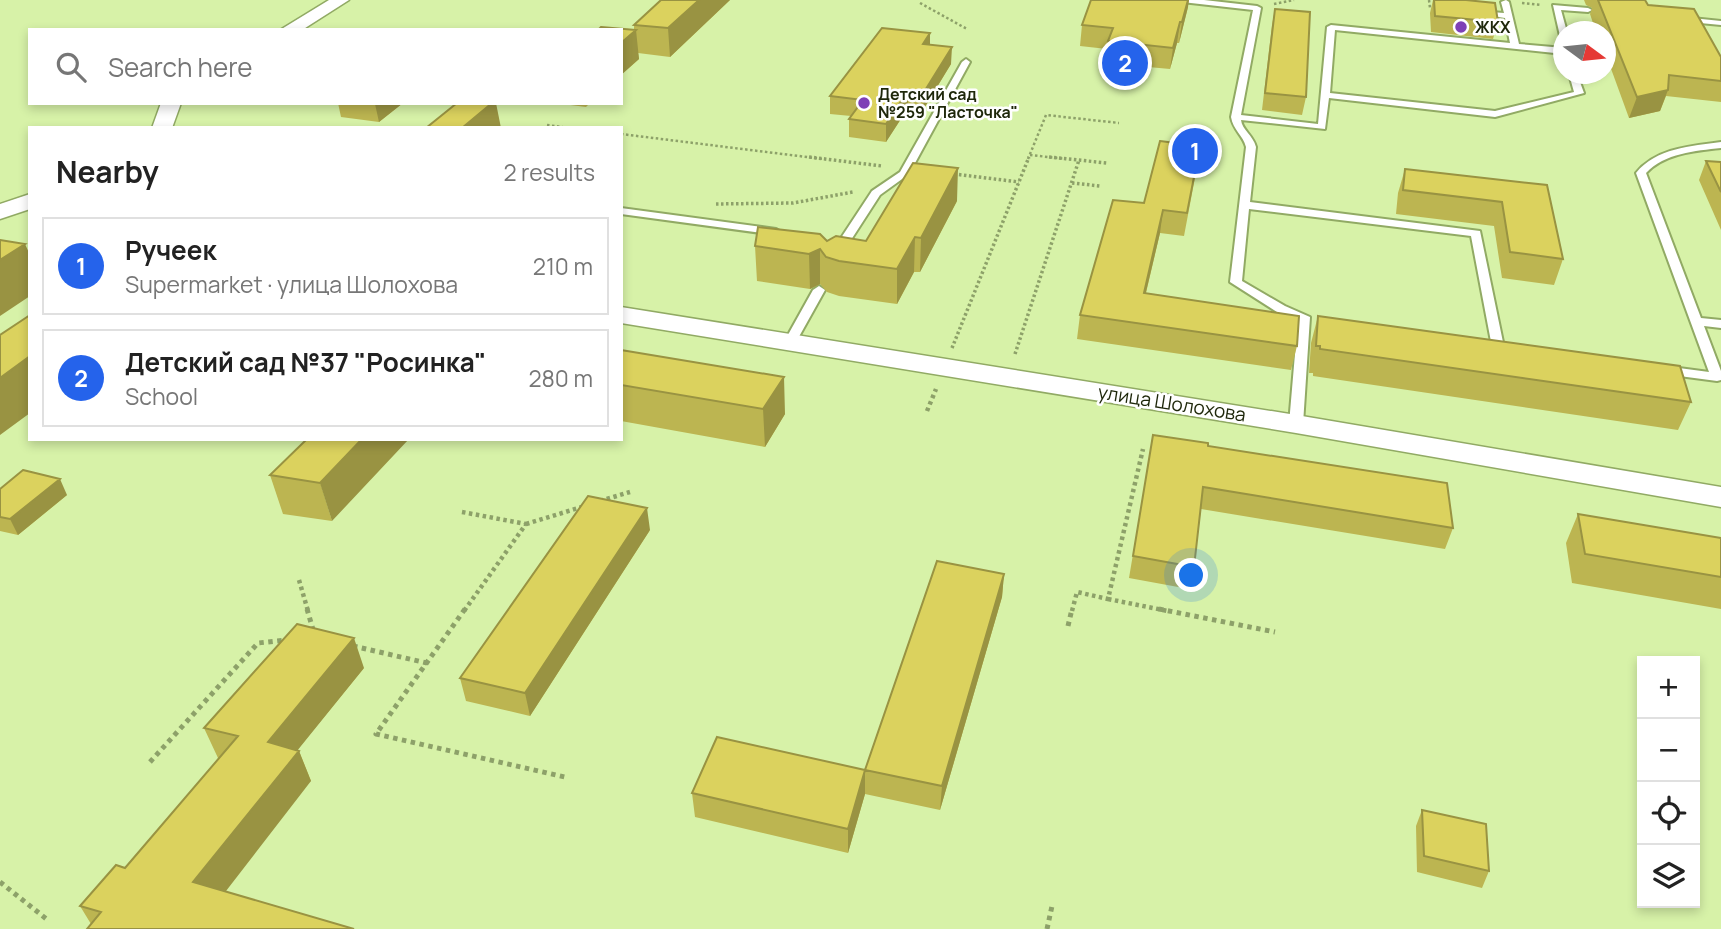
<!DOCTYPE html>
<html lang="en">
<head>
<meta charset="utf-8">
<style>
	:root { --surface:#fff; --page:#f2f2f2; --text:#222; --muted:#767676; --line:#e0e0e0; --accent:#2563eb }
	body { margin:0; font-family:Manrope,sans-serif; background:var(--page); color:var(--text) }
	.controls { position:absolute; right:21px; bottom:21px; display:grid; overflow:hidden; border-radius:0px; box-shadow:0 4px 10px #0003 }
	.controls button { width:63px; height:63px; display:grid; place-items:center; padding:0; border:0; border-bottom:2px solid var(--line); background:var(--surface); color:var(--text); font:35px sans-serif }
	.compass { position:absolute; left:1553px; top:21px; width:63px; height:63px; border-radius:50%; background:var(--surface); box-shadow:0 4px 10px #0003; rotate:105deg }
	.you { position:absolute; left:1192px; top:576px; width:24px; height:24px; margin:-18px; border:5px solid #fff; border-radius:50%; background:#1a73e8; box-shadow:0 0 0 10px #1a73e833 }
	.badge { display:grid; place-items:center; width:46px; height:46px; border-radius:50%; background:var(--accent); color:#fff; font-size:23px; font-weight:700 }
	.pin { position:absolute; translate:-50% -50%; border:4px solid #fff; box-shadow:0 2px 7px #0006 }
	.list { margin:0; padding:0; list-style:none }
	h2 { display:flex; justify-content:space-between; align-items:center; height:91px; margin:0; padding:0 28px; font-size:30px }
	h2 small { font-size:23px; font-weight:400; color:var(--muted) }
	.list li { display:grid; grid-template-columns:46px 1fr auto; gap:21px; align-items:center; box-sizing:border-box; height:98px; margin:0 14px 14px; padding:0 14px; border:2px solid var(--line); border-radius:0px }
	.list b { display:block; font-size:26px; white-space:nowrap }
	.list p { margin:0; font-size:23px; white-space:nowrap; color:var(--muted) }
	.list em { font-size:23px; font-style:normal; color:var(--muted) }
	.icon { flex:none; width:38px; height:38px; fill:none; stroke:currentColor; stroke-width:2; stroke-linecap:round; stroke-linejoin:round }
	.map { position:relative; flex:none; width:1721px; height:929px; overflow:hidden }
	.search { position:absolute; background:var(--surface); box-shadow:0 4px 10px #0003; left:28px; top:28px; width:595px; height:77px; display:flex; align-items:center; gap:18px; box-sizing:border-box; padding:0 24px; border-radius:0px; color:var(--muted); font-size:26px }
	.panel { position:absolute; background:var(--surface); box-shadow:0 4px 10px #0003; left:28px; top:126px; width:595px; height:315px; border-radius:0px }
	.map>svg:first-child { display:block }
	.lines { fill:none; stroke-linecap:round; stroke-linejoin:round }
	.service-casing { stroke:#91aa64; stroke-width:4 }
	.minor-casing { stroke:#91aa64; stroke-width:3 }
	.path-far3 { stroke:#8da169; stroke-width:2.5; stroke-dasharray:2.5 2.5; stroke-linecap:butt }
	.path-far2 { stroke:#8da169; stroke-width:3.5; stroke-dasharray:2.5 2.5; stroke-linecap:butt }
	.path-far1 { stroke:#8da169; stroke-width:4.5; stroke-dasharray:3.5 3.5; stroke-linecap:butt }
	.path { stroke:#8da169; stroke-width:5; stroke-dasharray:4.5 4.5; stroke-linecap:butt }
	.service { fill:#fff; fill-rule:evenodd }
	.minor { fill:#fff; fill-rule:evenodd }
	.wall { fill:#bcb551 }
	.shaded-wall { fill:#999342 }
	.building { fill:#dbd25e; stroke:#999342; stroke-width:2 }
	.poi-dot { fill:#7e40b6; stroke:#fff; stroke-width:2.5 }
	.labels { text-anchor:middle; stroke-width:5; stroke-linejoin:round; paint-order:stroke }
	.far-poi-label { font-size:16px; font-weight:bold; fill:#1e270a; stroke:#fff; text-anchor:start }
	.street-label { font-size:19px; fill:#1e270a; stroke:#fff }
</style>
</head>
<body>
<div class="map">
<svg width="1721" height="929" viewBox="0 0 1721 929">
	<rect width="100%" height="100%" fill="#d7f2a8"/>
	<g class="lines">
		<defs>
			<path id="service" d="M1178 0H1204L1257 6 1261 8 1241 115 1318 124 1327 27 1331 25 1510 43 1505 18 1474 13 1478 11 1504 13 1501 2 1506 0 1509 2 1519 44 1564 48V54L1335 30 1330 93 1495 111 1574 92 1569 74H1577L1584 93 1495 117 1329 98 1325 129 1241 120C1242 130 1253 135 1256 147L1250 202 1480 231 1504 347 1502 350 1498 351 1492 347 1471 236 1249 209 1242 281 1285 306 1310 317 1303 424 1296 428 1291 427 1289 424 1298 319 1277 312 1230 282 1246 147C1243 135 1233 130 1231 117L1253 10 1182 2Z
				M1553 5 1588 8 1592 10 1588 12 1561 10 1567 32H1564V38L1560 36Z
				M1682 17 1721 21V25L1679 21 1678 19Z
				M966 59 970 62 909 174 880 195 849 243H841L839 241 872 191 900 172 962 62Z
				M1721 142V148C1695 151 1665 153 1646 173L1701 318 1721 320V328L1704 326 1721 371V380L1717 381 1664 374 1658 370 1664 366 1709 372 1636 173C1656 148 1691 146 1721 142Z
				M621 208 776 229 781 232 776 235 621 214Z
				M819 286 825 290 796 342 794 345H786L784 342 813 290Z"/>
			<path id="minor" d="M329 0H349L302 30H280Z
				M161 103H181L172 128H152Z
				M30 194V209L0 219V204Z
				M621 307 1296 415 1721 487V507L1296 433 621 323Z"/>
		</defs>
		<!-- service casing -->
		<use href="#service" class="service-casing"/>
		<!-- minor casing -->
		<use href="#minor" class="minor-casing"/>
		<!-- path-far3 -->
		<path class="path-far3" d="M1429 0 1430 8
			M920 3 967 29
			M1522 3 1541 5
			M1274 4 1294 0
			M547 125 569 128
			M621 134 823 159
			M1030 155 1066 159
			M1028 159 1046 115 1119 123"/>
		<!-- path-far2 -->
		<path class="path-far2" d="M809 157 882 166
			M1049 157 1107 163
			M954 174 1019 182
			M1072 183 1100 186
			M716 204 793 203 853 192
			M952 348 1029 157
			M1015 354 1079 160"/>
		<!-- path-far1 -->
		<path class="path-far1" d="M927 411 936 389
			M600 501 630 492
			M462 512 526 524 464 611
			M526 524 585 506
			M299 580 308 611
			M1108 599 1168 611
			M1072 611 1077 592 1108 599 1143 449"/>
		<!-- path -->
		<path class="path" d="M307 609 314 633
			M465 609 376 734 565 777
			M1159 609 1275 632
			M1068 626 1072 609
			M353 646 427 663
			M150 762 258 643 286 640
			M0 882 49 921
			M1047 929 1052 906"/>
		<!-- service -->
		<use href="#service" class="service"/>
		<!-- minor -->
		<use href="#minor" class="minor"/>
	</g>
	<!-- wall -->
	<path class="wall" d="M661 0H730L670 57 638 53 639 59 621 75V30H634V25Z
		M1433 0H1466L1498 22 1493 39 1431 32 1430 13Z
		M1584 0H1642L1721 57V102L1666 96 1660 111 1629 118 1606 55V32H1596L1590 14 1592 8 1586 5Z
		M1188 7 1179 43H1177L1170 69 1105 63 1107 49 1080 46 1082 25Z
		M1275 9 1306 97 1302 115 1262 110 1272 25Z
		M930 45 951 64 923 110 908 108 886 142 849 137V119L851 116 830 114V96Z
		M338 103H403L379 122 341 117Z
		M555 103H590L586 107Z
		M1706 161 1721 162V230L1699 180Z
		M1197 167 1184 236 1160 233 1146 293 1297 346 1291 370 1077 339 1080 315 1144 203Z
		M1405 169 1547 185 1563 259 1554 285 1502 278 1494 226 1396 214 1398 193Z
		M957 201 920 272H914L897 304 839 296 827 292 820 284 810 289 757 281 755 246 827 241H866Z
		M1318 316 1691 402 1678 430 1313 376V373H1309L1311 343Z
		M621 350 785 414 765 447 621 421Z
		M1153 435 1208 446 1453 528 1445 549 1201 509 1194 567 1189 589 1129 578Z
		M307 439 332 521 283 514 270 475Z
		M0 489 67 495 18 535 0 531Z
		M1578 514 1721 538V609L1572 583 1566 543Z
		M650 530 530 716 466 701 460 678Z
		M1004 574 1002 597 940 810 865 794 848 853 695 817 692 793 865 770Z
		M364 668 297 750 299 751 311 781 91 924 80 906 125 868 219 758H218L204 728Z
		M1422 810 1489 871 1482 888 1417 872 1416 826Z"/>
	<!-- shaded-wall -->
	<path class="shaded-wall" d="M699 0H730L670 57 668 28Z
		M1188 0H1189L1188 7 1179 43 1182 22Z
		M1180 22 1177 43 1170 69 1173 48Z
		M636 30 639 59 621 75V43Z
		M930 33V49L923 44Z
		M952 47 951 64 923 110 924 92Z
		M1668 90 1660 111 1629 118 1637 97Z
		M908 91V108L886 142V124Z
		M403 103 379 122 375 104Z
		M492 103H496L501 128H462Z
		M958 168 957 201 920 272 921 238Z
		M1163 210 1160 233 1140 317 1144 293Z
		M915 237 914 272 897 304V269Z
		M25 244 30 255V296L0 316V260Z
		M820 249V284L810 289 809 254Z
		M30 356V413L0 435V378Z
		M784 377 785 414 765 447 763 409Z
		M362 439H409L332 521 320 483Z
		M60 479 67 495 18 535 10 519Z
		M647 508 650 530 530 716 525 693Z
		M1004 574 1002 597 940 810 942 786Z
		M354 638 364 668 280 772 268 742Z
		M299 751 311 781 209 913 193 882Z
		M865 770V794L848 853V829Z"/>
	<!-- building -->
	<path class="building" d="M661 0H699L668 28 634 25Z
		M1091 0H1188L1182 22H1180L1173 48 1108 41 1113 28 1082 25Z
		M1434 0H1466L1495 3 1498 22 1435 16Z
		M1598 0H1645L1648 5 1694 9 1721 57V81L1669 75 1668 90 1637 97Z
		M1275 9 1310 12 1306 97 1265 93Z
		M601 27 636 30 621 43V30H598Z
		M882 28 930 33 923 44 952 47 924 92 908 91 886 124 849 119 863 100 830 96Z
		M457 103H492L462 128H426Z
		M1160 141 1200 146 1187 213 1163 210 1144 293 1299 316 1297 346 1080 315 1113 200 1144 203Z
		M1706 161 1721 162V192Z
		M913 163 958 168 921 238 915 237 897 269 839 261 826 257 820 249 809 254 755 246 758 227 820 234 827 241 836 236 866 241Z
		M1405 169 1547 185 1563 259 1510 252 1502 202 1403 190Z
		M0 240 25 244 0 260Z
		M30 315V356L0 378V335Z
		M1318 316 1680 366 1691 402 1320 349V346H1316Z
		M621 350 784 377 763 409 621 385Z
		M1153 435 1208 443V446L1447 483 1453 528 1203 487 1194 567 1133 556Z
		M307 439H362L320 483 270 475Z
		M23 470 60 479 10 519 0 517V489Z
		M588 496 647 508 525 693 460 678Z
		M1578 514 1721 538V577L1585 554Z
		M937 561 1004 574 942 786 865 770Z
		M297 624 354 638 268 742 299 751 193 882 354 929H87L101 912 80 906 116 865 125 868 238 736 204 728Z
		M717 737 865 770 848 829 692 793Z
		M1422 810 1486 824 1489 871 1424 856Z"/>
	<!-- markers -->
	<g class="poi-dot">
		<circle cx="1461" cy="27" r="7"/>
		<circle cx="864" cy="103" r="7"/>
	</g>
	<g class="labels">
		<!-- far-poi labels -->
		<g class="far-poi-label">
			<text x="1475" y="33">ЖКХ</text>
			<text x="878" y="100">Детский сад<tspan x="878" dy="18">№259 "Ласточка"</tspan></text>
		</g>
		<!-- street labels -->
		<g class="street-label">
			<text transform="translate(1172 403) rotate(9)" y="7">улица Шолохова</text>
		</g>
	</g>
</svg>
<div class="controls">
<button>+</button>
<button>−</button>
<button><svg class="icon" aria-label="locate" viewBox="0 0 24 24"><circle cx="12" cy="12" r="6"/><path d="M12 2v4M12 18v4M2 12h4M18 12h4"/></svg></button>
<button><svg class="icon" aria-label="layers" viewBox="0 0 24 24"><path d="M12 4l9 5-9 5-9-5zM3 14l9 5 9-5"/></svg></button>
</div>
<svg class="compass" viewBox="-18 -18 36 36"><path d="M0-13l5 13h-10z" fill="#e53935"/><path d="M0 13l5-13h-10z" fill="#767676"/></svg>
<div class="you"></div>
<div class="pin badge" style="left:1195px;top:151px">1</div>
<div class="pin badge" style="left:1125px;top:63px">2</div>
<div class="search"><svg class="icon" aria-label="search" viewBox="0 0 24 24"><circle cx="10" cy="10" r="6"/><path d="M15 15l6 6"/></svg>Search here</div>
<section class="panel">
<h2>Nearby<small>2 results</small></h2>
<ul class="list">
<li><span class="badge">1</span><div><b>Ручеек</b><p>Supermarket · улица Шолохова</p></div><em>210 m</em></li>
<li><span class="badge">2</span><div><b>Детский сад №37 &quot;Росинка&quot;</b><p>School</p></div><em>280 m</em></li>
</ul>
</section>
</div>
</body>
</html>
